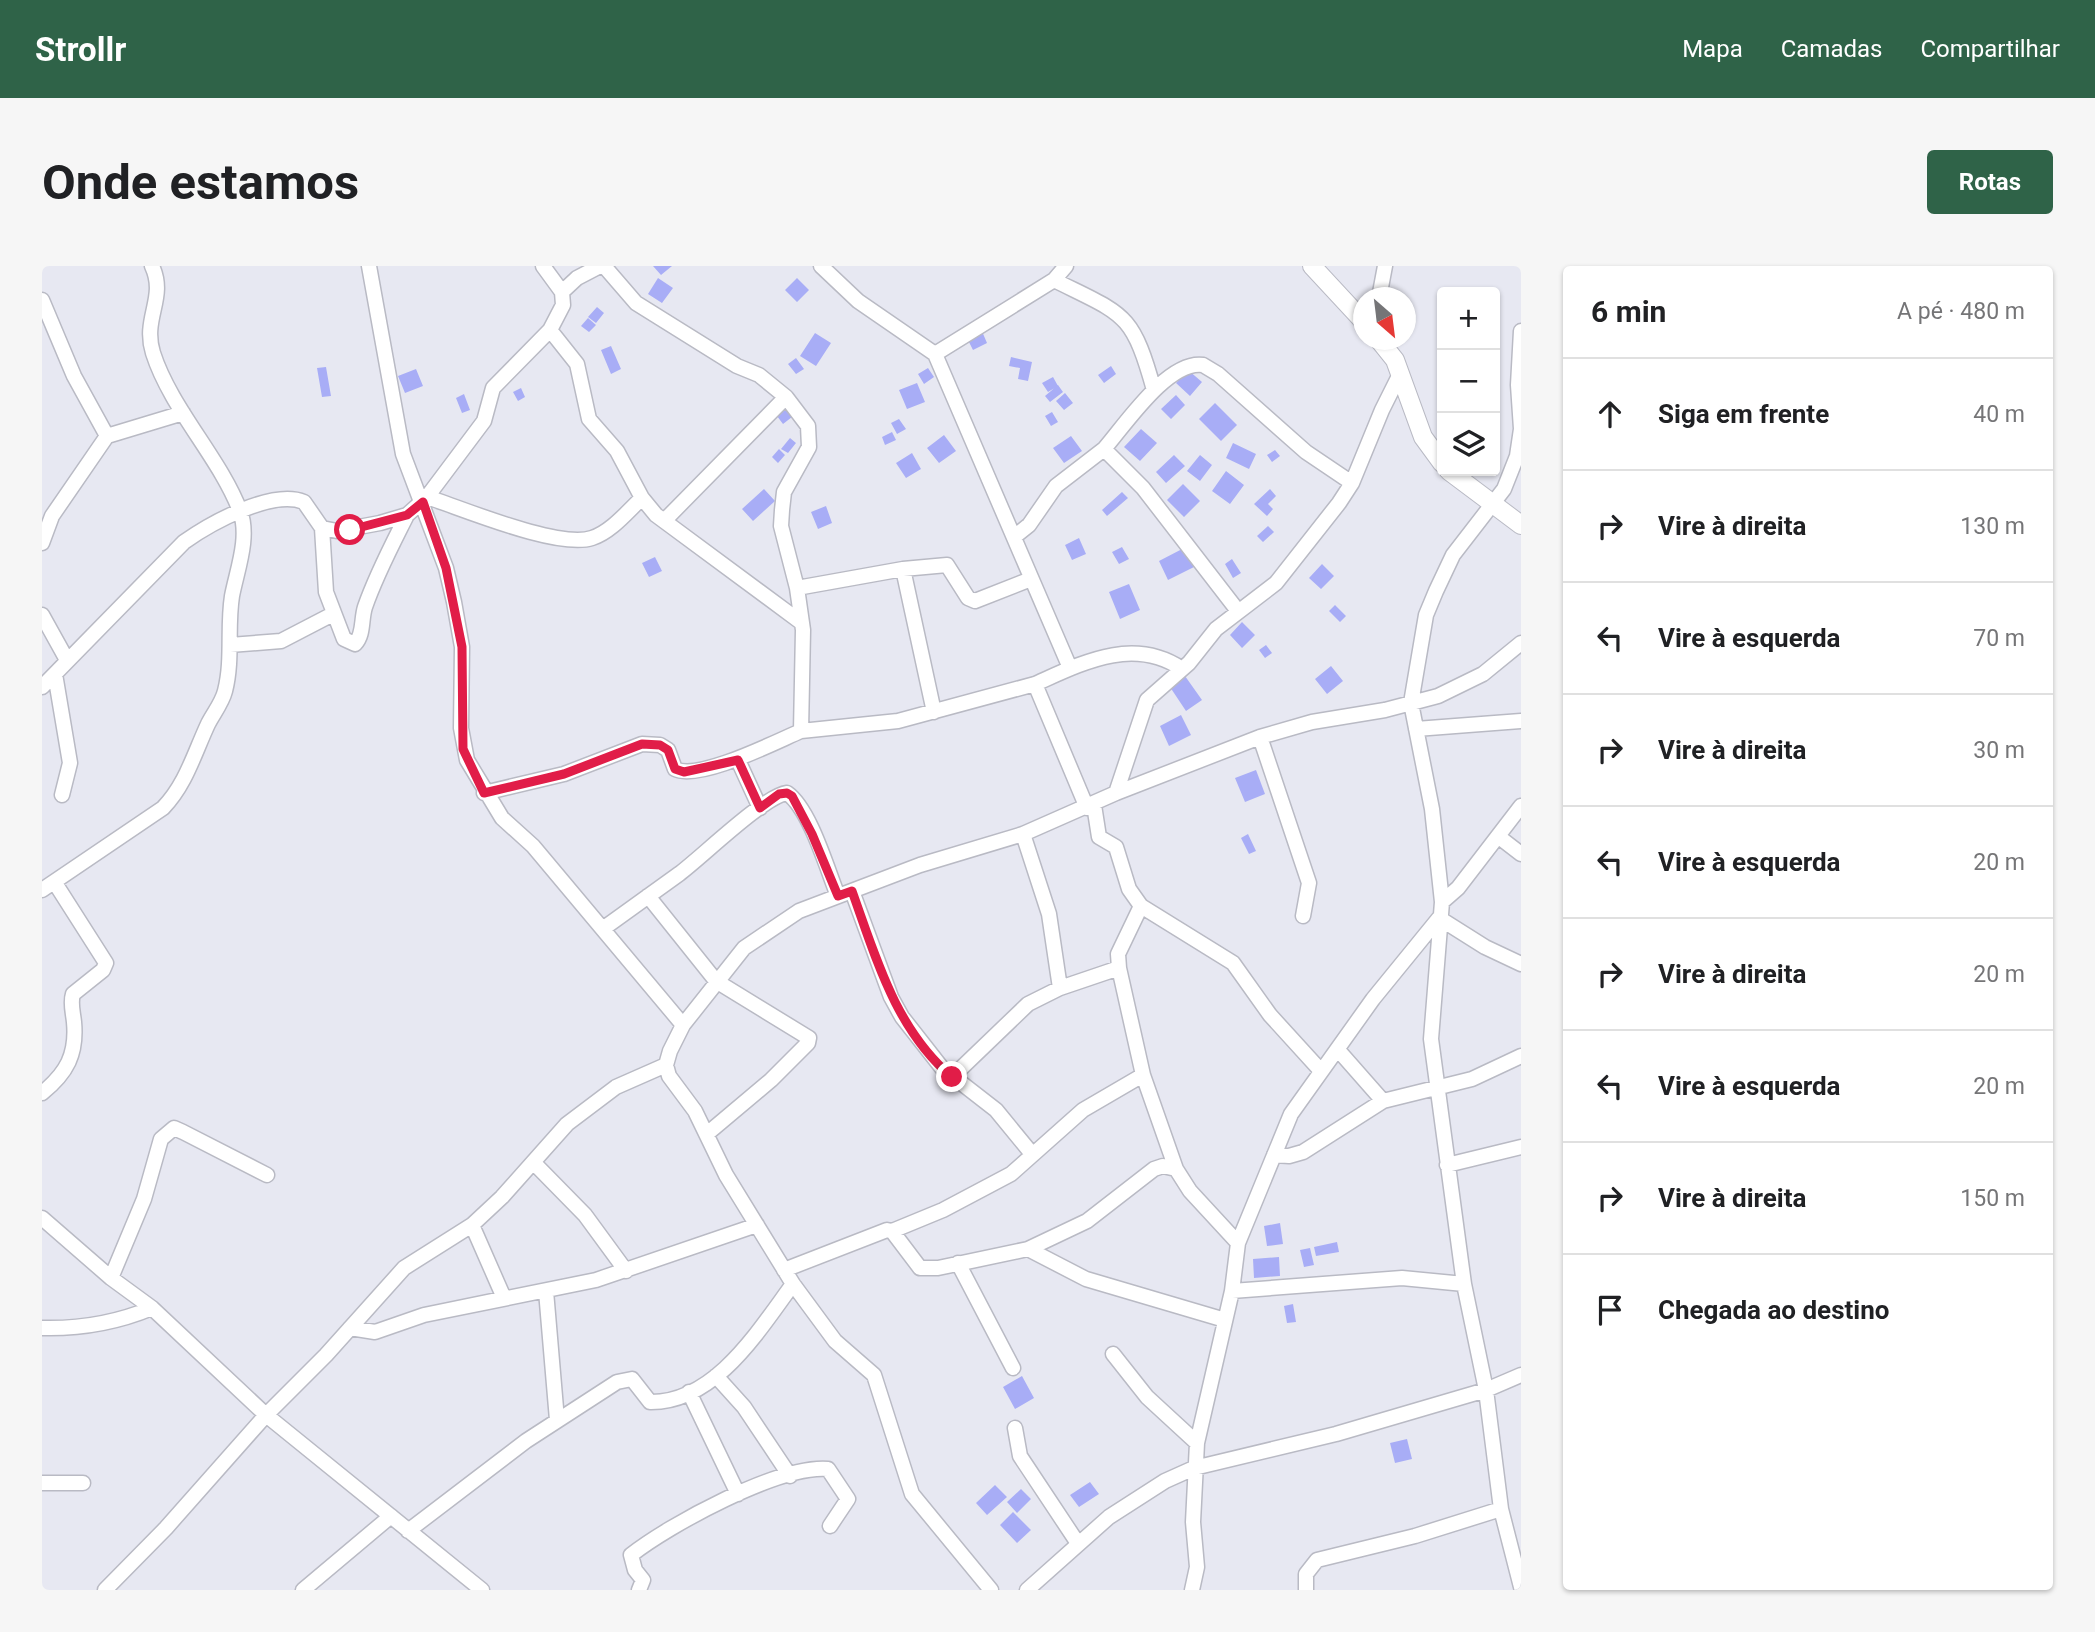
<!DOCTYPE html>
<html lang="pt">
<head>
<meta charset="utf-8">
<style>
	:root { --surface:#fff; --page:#f6f6f6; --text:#202124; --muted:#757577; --line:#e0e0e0; --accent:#2f6348 }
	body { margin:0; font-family:Roboto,sans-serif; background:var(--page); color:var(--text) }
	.controls { position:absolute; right:21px; top:21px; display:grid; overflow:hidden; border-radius:7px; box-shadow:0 2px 5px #0004 }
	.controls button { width:63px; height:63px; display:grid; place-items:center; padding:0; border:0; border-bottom:2px solid var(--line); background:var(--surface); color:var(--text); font:35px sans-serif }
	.compass { position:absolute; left:1311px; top:21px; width:63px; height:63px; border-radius:50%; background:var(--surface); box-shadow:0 2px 5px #0004; rotate:152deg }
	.stop { position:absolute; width:21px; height:21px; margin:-16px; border:5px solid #e11d48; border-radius:50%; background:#fff }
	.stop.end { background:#e11d48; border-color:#fff; box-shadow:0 2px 7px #0008 }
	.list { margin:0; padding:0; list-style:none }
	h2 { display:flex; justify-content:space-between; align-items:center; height:91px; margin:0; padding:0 28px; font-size:30px }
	h2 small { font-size:23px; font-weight:400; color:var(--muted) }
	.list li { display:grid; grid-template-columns:46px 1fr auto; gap:21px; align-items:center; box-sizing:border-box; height:112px; padding:0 28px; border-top:2px solid var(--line) }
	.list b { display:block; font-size:26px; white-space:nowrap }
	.list em { font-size:23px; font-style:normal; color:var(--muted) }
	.icon { flex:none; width:38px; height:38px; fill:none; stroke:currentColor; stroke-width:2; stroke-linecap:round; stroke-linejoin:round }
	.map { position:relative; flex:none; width:1479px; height:1324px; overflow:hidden; border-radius:7px }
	header { display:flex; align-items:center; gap:42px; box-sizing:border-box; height:98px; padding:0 35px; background:var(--accent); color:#fff }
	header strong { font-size:33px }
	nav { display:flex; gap:38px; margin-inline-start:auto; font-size:24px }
	.intro { display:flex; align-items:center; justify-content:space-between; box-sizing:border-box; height:168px; padding:0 42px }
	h1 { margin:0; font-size:49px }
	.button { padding:18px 32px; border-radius:7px; background:var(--accent); color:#fff; font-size:24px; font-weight:700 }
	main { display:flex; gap:42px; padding:0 42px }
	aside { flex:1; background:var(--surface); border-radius:7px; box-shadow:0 2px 5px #0004 }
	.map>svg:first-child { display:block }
	.building { fill:#a8adf6 }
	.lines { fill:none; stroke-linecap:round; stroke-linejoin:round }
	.minor-casing { stroke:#b9bac4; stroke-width:17 }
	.tertiary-casing { stroke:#b9bac4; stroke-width:20 }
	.minor { stroke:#fff; stroke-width:14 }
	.tertiary { stroke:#fff; stroke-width:18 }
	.route { stroke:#e11d48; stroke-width:9 }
</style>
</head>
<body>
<header>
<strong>Strollr</strong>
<nav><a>Mapa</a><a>Camadas</a><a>Compartilhar</a></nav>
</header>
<div class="intro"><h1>Onde estamos</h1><a class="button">Rotas</a></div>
<main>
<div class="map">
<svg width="1479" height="1324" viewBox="0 0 1479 1324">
	<rect width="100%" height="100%" fill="#e7e8f2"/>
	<!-- building -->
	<path class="building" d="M611 0H630L619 9Z
		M616 12 631 22 620 37 606 28Z
		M755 12 767 24 755 36 743 24Z
		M555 41 562 47 554 57 546 51Z
		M546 52 554 59 547 66 539 60Z
		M939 63 945 77 931 84 924 70Z
		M773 67 789 77 774 100 758 90Z
		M569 80 579 103 569 108 559 84Z
		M969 91 990 96 986 115 976 113 978 102 967 100Z
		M754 92 762 103 754 108 746 98Z
		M1069 100 1074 108 1062 117 1056 109Z
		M284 101 289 130 280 131 275 102Z
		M886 102 892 111 882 118 876 108Z
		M374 103 381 120 363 127 356 110Z
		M1146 104 1160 116 1148 130 1134 117Z
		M1011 111 1016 120 1006 126 1000 117Z
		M875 117 883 136 865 143 857 124Z
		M1016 119 1021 126 1008 136 1003 130Z
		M479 122 483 131 476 135 471 126Z
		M1023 127 1031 137 1022 144 1014 135Z
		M422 128 428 144 420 147 414 132Z
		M1134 129 1143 139 1129 153 1119 143Z
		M1173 137 1195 159 1179 175 1157 153Z
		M740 139 750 151 741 158 732 146Z
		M1010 146 1016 156 1009 160 1003 150Z
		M857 153 864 163 855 168 849 157Z
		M1099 163 1115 177 1098 195 1082 181Z
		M850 166 854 174 843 179 840 171Z
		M902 169 914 185 897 197 885 182Z
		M1029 170 1040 185 1022 197 1011 182Z
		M748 172 754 177 746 187 739 183Z
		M1191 177 1214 188 1207 203 1184 192Z
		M737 183 743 189 736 197 730 191Z
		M1233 184 1238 190 1230 196 1225 189Z
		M870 187 879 203 864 212 854 197Z
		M1132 189 1143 200 1124 217 1114 206Z
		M1158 189 1170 199 1158 215 1145 205Z
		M1184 205 1202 219 1188 238 1170 225Z
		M1141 218 1158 235 1142 251 1125 234Z
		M722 223 733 235 711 255 700 243Z
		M1228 223 1234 230 1226 238 1231 243 1225 250 1212 238Z
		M1080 226 1086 232 1065 250 1060 244Z
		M784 240 790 257 776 263 769 246Z
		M1226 260 1232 266 1221 276 1215 270Z
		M1037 272 1044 288 1030 294 1023 279Z
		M1080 281 1087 293 1077 298 1070 286Z
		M1144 281 1154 300 1126 314 1117 295Z
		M613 291 620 305 607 311 600 297Z
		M1190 293 1199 307 1191 312 1183 298Z
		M1280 298 1292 310 1279 323 1267 312Z
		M1087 318 1098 344 1078 353 1067 326Z
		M1293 339 1304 350 1298 356 1287 345Z
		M1200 356 1213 369 1200 382 1188 369Z
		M1224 379 1230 387 1223 392 1217 384Z
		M1289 400 1301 415 1285 428 1273 413Z
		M1143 410 1160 434 1144 445 1128 421Z
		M1139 449 1149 469 1127 480 1118 460Z
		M1214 504 1223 528 1203 536 1193 512Z
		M1206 568 1214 585 1207 588 1199 572Z
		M1238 957 1241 978 1225 980 1222 960Z
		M1295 976 1297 986 1274 990 1272 981Z
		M1268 982 1272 999 1262 1001 1258 984Z
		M1237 991 1238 1010 1212 1012 1211 993Z
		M1251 1038 1254 1056 1245 1057 1242 1040Z
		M980 1110 992 1132 973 1143 961 1121Z
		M1365 1173 1370 1193 1353 1197 1348 1177Z
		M1048 1216 1057 1228 1037 1241 1028 1229Z
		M953 1219 965 1231 945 1249 934 1237Z
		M979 1223 989 1233 975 1247 965 1236Z
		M971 1246 989 1264 975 1277 958 1259Z"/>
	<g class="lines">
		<defs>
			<path id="minor" d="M327 0 361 188 404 302 412 336 420 381 419 462 425 494 460 552 491 580 641 759
				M779 0 816 35 893 88 1028 402
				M1012 14C1082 49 1090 45 1112 124
				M520 26 535 12 558 0
				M1337 32 1343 0
				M0 34 32 110 65 170
				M508 64 535 98 547 153 575 185 600 232 614 249 760 357
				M1479 65 1476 119 1479 163 1475 190 1462 223 1411 289 1394 325 1384 349 1369 437 1390 543 1400 636 1389 773 1422 1018 1444 1124 1459 1243 1479 1321
				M893 88 1012 14 1024 0
				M1062 183C1083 159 1126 94 1161 99L1176 108 1264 186 1310 217
				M385 231C422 243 516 283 550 272 569 266 586 245 600 232
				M622 255 744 131
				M280 262 284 326 302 373 313 378C322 369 319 353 323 341 334 309 350 279 365 249
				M972 271 987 259 1014 220 1062 183 1101 222 1196 345
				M0 277 10 250 65 170 141 147
				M861 303 892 446
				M755 322 861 303 905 299 926 332 933 335 989 313
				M0 349 25 394
				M188 379 239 375 291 348
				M13 408 28 497 20 529
				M0 421 142 276C169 257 230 223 262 236L280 262 295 265 338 257 365 249 385 231 442 155 451 122 508 64 521 39 520 26 501 0
				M1374 463 1479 455
				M759 465 856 455 993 418
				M1218 471 1267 617 1261 650
				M696 494 718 542
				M442 527 522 508 600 478 618 479 626 484 633 503C657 515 733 476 759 465L761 364 755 322 739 260 740 244 742 226 767 181 766 160 744 131 717 109 695 100 594 37 562 0
				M1074 527 1105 434 1147 397 1174 363 1234 317 1297 237 1310 217 1340 144 1358 108
				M1052 539 1057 571 1074 581 1087 623 1099 640
				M1045 542 993 418C1040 397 1091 370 1140 403
				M981 568 1007 648 1018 722
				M1457 571 1479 588
				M0 624 121 542C144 518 152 488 166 458 171 448 180 437 183 425 191 394 185 361 190 330 195 304 208 271 198 245 178 192 129 143 111 87 100 52 125 32 110 0
				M810 625 849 731 860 751 900 802 954 844 990 888
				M606 630 674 715 767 772 766 777 729 814 666 867
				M1400 636 1416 622 1479 540
				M562 662C587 644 612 626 637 608 660 591 722 530 745 527 768 543 785 603 796 630
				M1297 785 1341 835
				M910 811 986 738 1018 722 1077 702
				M0 827C25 807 35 788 32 756 31 746 28 737 31 728L61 704 64 697 13 617
				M1232 889 1247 890 1261 886 1341 835 1430 813 1479 790
				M491 896 543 949 584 1005
				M1405 899 1479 881
				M1134 903 1101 809 1077 702 1076 688 1099 640 1191 697 1228 749 1279 805
				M0 952 69 1012 110 1042 224 1149 440 1324
				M430 959 462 1032
				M850 965 901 944 969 908 1041 844 1101 809
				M986 983 1044 1013 1183 1054
				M916 997 971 1102
				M742 1004 845 964 850 965 878 1002H896L986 983 1045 955 1112 903 1121 900 1134 903 1148 925 1196 977
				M69 1012 102 933 119 873 132 862 141 866 225 909
				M504 1025 515 1154
				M1190 1025 1360 1012 1422 1018
				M0 1062C39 1063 74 1057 110 1042
				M308 1062 333 1066 382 1049 554 1014 715 959
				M1071 1088 1105 1131 1155 1177
				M674 1110 702 1141 748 1210
				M647 1126 696 1228
				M973 1162 978 1190 1035 1276
				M0 1217H41
				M366 1265 484 1175 575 1116 590 1113 608 1136C673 1137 717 1064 751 1018
				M63 1324 124 1262 224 1149 284 1089 362 1002 430 959 460 931 525 858 574 821 624 799
				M261 1324 349 1250
				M597 1324 601 1314 593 1304 589 1289C627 1259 737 1199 786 1203L806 1233 788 1260
				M949 1324 870 1228 832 1109 793 1075 751 1018 684 909 653 845 627 810 624 799 628 785 641 759 702 682 757 645 878 599 981 568 1074 527 1218 471 1270 456 1343 444 1396 430 1441 408 1479 377
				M985 1324 1067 1251 1123 1215 1152 1202 1294 1168 1444 1124 1479 1109
				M1150 1324 1155 1301 1151 1256 1155 1177 1190 1025 1196 977 1249 848 1331 733 1397 652 1443 681 1479 698
				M1264 1324V1308L1275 1294 1373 1270 1459 1243"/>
			<path id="tertiary" d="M1270 0 1322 56
				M1337 74 1353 94 1381 171 1400 197
				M1407 205 1479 259"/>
		</defs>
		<!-- minor casing -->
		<use href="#minor" class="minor-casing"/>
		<!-- tertiary casing -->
		<use href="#tertiary" class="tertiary-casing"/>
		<!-- minor -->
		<use href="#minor" class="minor"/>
		<!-- tertiary -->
		<use href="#tertiary" class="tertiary"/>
	</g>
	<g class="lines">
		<!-- route -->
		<path class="route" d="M308 264 365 249 381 236 404 302 420 381 421 483 442 527 522 508 600 478 618 479 626 484 633 503 642 506 696 494 718 542 737 528 745 527 750 530 770 568 796 630 810 625C834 692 854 764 910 811"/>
	</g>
</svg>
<div class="controls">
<button>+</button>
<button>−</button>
<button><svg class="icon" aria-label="layers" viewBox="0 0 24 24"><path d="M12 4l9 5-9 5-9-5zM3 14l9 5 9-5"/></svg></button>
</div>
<svg class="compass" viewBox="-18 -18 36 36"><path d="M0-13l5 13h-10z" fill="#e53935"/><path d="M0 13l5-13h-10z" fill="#757577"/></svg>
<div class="stop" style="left:308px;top:264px"></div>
<div class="stop end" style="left:910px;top:811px"></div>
</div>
<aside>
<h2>6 min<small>A pé · 480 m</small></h2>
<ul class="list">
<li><svg class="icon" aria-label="ahead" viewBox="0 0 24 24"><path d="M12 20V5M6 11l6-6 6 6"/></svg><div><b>Siga em frente</b></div><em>40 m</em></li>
<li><svg class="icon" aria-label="right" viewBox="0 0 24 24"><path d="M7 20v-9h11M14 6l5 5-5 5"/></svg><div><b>Vire à direita</b></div><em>130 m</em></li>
<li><svg class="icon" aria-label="left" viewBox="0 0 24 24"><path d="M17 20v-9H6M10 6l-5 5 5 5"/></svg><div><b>Vire à esquerda</b></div><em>70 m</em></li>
<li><svg class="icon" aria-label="right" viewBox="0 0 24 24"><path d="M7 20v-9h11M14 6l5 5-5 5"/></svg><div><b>Vire à direita</b></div><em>30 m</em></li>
<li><svg class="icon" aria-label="left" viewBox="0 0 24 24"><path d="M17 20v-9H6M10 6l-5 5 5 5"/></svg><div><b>Vire à esquerda</b></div><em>20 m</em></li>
<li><svg class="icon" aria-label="right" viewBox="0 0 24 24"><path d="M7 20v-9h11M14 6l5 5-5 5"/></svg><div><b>Vire à direita</b></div><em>20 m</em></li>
<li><svg class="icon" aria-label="left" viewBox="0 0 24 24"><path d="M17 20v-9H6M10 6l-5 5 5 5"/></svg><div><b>Vire à esquerda</b></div><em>20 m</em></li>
<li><svg class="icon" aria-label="right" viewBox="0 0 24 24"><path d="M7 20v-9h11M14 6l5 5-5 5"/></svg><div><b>Vire à direita</b></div><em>150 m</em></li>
<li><svg class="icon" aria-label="arrive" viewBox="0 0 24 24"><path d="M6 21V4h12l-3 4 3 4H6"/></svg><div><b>Chegada ao destino</b></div></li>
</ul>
</aside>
</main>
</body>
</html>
